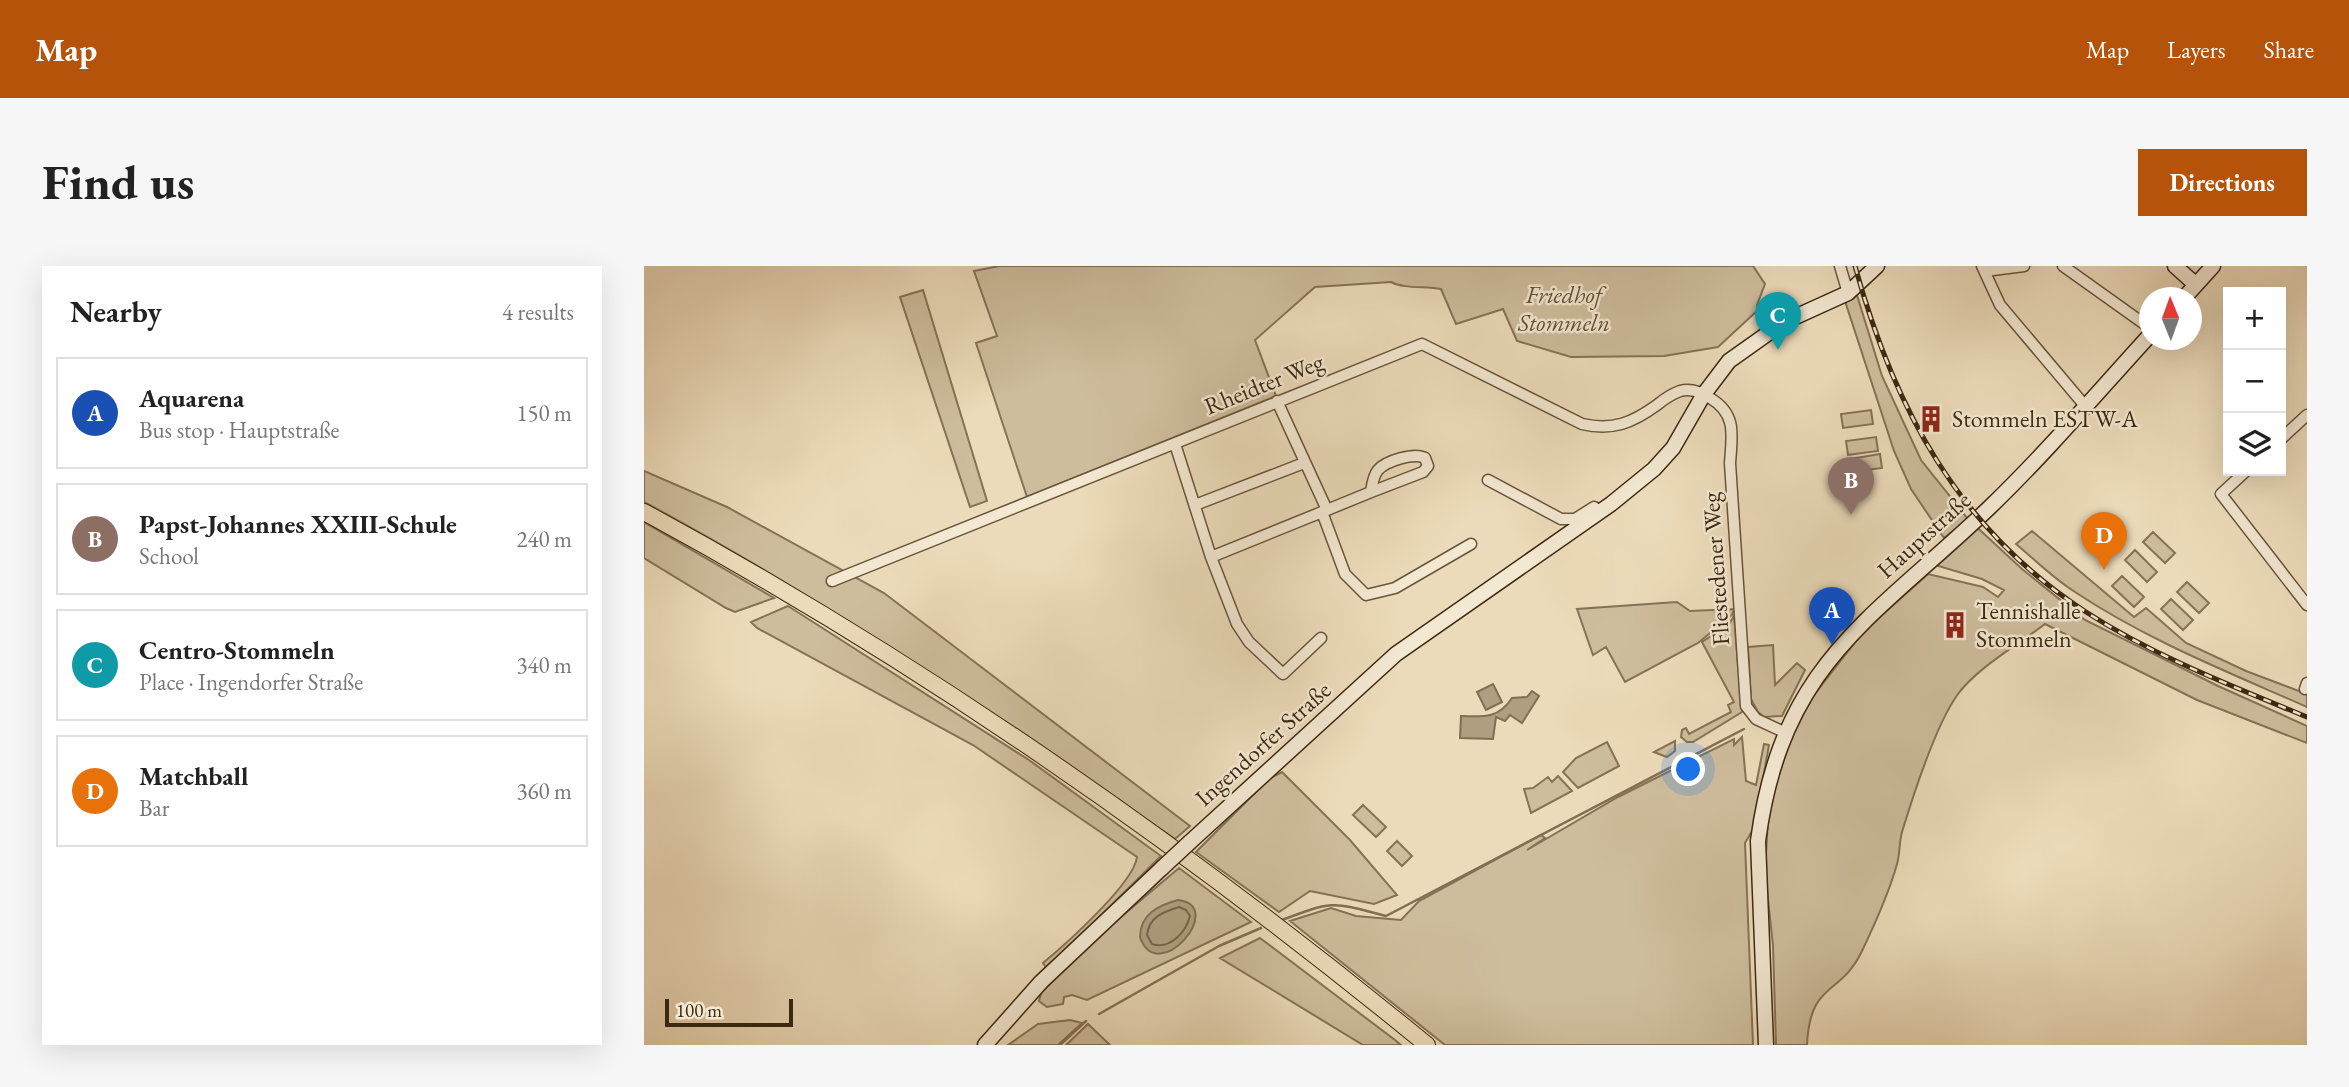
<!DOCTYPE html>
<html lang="en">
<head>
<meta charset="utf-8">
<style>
	:root { --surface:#fff; --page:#f6f6f6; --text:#222; --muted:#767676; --line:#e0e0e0; --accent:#b45309 }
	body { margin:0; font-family:"EB Garamond",serif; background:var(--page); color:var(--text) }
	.controls { position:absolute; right:21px; top:21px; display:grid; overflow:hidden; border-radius:0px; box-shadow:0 7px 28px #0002 }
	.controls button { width:63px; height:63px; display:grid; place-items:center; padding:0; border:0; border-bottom:2px solid var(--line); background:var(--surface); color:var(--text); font:35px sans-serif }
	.compass { position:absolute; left:1495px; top:21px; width:63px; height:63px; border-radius:50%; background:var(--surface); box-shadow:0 7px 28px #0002; rotate:359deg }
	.scale { position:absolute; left:21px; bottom:18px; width:128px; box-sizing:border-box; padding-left:7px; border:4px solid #3d2810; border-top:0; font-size:19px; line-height:24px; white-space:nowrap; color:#3d2810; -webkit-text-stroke:5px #f3e8d2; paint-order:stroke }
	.you { position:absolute; left:1045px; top:504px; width:24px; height:24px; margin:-18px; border:5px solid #fff; border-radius:50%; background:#1a73e8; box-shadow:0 0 0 10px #1a73e833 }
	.badge { display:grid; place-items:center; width:46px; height:46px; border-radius:50%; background:var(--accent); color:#fff; font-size:23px; font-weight:700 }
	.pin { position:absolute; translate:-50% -58px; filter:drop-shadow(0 2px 4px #0008) }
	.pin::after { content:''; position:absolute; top:37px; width:24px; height:21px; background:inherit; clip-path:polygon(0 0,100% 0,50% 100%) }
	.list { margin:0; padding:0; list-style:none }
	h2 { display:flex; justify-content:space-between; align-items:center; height:91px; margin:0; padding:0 28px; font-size:30px }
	h2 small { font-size:23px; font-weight:400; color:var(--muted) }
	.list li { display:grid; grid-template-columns:46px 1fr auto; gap:21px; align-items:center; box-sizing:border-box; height:112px; margin:0 14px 14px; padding:0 14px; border:2px solid var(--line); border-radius:0px }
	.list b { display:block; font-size:26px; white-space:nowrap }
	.list p { margin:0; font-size:23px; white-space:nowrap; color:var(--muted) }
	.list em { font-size:23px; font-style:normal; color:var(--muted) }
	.icon { flex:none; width:38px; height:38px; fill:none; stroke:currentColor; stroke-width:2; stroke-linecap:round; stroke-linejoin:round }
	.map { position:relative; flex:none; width:1663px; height:779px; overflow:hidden; border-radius:0px }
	header { display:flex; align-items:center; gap:42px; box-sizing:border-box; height:98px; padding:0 35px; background:var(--accent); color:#fff }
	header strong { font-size:33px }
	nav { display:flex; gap:38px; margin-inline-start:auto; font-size:24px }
	.intro { display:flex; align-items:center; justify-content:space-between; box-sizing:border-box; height:168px; padding:0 42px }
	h1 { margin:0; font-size:49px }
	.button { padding:18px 32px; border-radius:0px; background:var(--accent); color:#fff; font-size:24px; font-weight:700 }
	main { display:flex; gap:42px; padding:0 42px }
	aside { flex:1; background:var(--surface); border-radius:0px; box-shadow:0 7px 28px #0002 }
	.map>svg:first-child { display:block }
	.green { fill:#cebd9d; stroke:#867256; stroke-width:2 }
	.water { fill:#b09e80; stroke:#826f53; stroke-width:2 }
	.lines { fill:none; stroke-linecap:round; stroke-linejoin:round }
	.shore { stroke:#766348; stroke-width:2 }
	.stream { stroke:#826f53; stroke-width:2.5 }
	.street-casing { stroke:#69553a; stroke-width:13 }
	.secondary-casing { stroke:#3d2810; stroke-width:17 }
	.primary-casing { stroke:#3d2810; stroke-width:18 }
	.street { stroke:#f3e8d2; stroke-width:10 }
	.secondary { stroke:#f3e8d2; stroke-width:14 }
	.primary { stroke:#ecdbba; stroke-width:16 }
	.rail-casing { stroke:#3d2810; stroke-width:5 }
	.rail { stroke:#f3e8d2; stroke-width:2.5; stroke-dasharray:8; stroke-linecap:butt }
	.secondary-bridge-casing { stroke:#3d2810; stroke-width:17; stroke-linecap:butt }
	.secondary-bridge { stroke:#f3e8d2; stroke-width:14 }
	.labels { text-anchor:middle; stroke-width:5; stroke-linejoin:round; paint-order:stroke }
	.park-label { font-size:24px; font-style:italic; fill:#614d33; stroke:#f3e8d2 }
	.street-label { font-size:24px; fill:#3d2810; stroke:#f3e8d2 }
	.poi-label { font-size:24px; fill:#3d2810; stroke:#f3e8d2; text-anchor:start }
</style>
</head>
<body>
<header>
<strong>Map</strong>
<nav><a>Map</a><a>Layers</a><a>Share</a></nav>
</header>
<div class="intro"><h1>Find us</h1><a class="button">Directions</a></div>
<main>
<aside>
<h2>Nearby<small>4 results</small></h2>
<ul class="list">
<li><span class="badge" style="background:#1a4fb4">A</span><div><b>Aquarena</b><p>Bus stop · Hauptstraße</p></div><em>150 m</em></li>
<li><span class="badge" style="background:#8d6e63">B</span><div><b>Papst-Johannes XXIII-Schule</b><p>School</p></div><em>240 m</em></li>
<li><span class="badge" style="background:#0f9aa8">C</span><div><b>Centro-Stommeln</b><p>Place · Ingendorfer Straße</p></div><em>340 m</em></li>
<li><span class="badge" style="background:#e8710a">D</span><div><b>Matchball</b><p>Bar</p></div><em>360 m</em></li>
</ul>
</aside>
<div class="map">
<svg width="1663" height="779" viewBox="0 0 1663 779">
	<rect width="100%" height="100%" fill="#ecdbba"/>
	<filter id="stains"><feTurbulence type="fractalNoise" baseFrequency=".00286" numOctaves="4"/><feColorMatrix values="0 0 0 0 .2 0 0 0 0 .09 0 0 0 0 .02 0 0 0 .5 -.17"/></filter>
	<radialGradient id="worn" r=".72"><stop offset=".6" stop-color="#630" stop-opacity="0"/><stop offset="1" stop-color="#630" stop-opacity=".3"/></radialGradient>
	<!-- green -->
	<path class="green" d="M355 0H1109L1121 18 1113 39 1114 44 1074 81 1020 90 927 91 873 75 859 43 812 58 797 23C781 20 760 23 747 16L671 21 611 74 632 130 383 231 332 77 353 70 330 5Z
		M279 24 343 235 326 241 256 31Z
		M1212 26 1238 110 1277 194 1324 253 1378 303 1441 354 1574 420 1663 460V477L1553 434 1401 358C1375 378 1333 402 1314 428 1292 458 1269 530 1258 566 1255 577 1256 588 1253 598 1245 627 1230 660 1217 687 1195 731 1166 715 1163 779H1132L1129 680 1121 605 1125 537 1156 447 1219 366 1284 308 1339 321 1354 331 1360 324 1338 313 1291 299 1313 262 1300 272 1267 223 1250 185 1201 35Z
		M1227 144 1229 158 1199 162 1197 148Z
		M1232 171 1234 185 1204 189 1202 175Z
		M1236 188 1238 202 1208 206 1206 193Z
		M0 205 83 241 240 327 546 560 531 573C358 455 185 335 0 236Z
		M0 256 130 332 91 346 82 342 0 292Z
		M1388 265 1490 351 1502 342 1542 377 1602 405 1663 428V441C1584 406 1503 374 1431 326 1410 313 1391 294 1372 278Z
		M1509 266 1531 287 1521 297 1499 276Z
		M1491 284 1513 306 1503 316 1481 294Z
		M1478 310 1500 331 1490 341 1468 320Z
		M1543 316 1565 337 1555 347 1533 326Z
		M1527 333 1549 354 1539 364 1517 343Z
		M1033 336 1046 345 1090 343 1088 349 1054 377 981 416 962 381 949 389 933 343Z
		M144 340 385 494 517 590 403 703 399 697C422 678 490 617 493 591L329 479 113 362 107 356Z
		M1090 350 1098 446 1049 476H1043L1037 471 1038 464 1042 462 1045 468 1087 446 1084 439 1090 436 1058 376 1085 358Z
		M1129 379 1131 419 1153 397 1161 404 1138 450 1120 451 1114 446 1107 433 1104 381Z
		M1098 471 1102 515 1112 519 1120 478 1125 479 1110 562 1101 577 1109 779H801L646 655 687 642 712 650 757 654 775 635 897 569 901 572 883 584 974 531 1090 473V479Z
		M1031 475V485L1023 491 1010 486Z
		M963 476 975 500 934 522 919 506 932 492Z
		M638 506 706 574 753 629 730 638 666 625 635 646 552 586 625 513Z
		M914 510 928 525 887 547 880 523 889 522 904 511 908 516Z
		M719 539 742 561 732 571 709 549Z
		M753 575 768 590 758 600 743 585Z
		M535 602 607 656 443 734 428 729 420 731 419 738 403 741 395 735 397 727 446 677Z
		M616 672 751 774 757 779H719L576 692Z
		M426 754 438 757 414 779H364L394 758Z
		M444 758 466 779H422Z"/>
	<!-- water -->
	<path class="water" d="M849 418 858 436 842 444 833 426Z
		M888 425 895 430 878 457 866 449 861 455 852 451 849 473 816 472 817 450C841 451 855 452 868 432L883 431Z
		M534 634C584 640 513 722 496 671 496 648 515 639 534 634Z"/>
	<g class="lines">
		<!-- shore -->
		<path class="shore" d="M535 641 542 644 546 650C542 666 526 684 508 678L503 669C505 651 519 646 535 641Z"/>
		<!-- stream -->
		<path class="stream" d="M638 654C690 634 689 636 742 650L1100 463
			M455 748 575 680 617 662
			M416 779 442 755"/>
		<defs>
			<path id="street" d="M1196 0 1204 27
				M1338 0 1356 39 1442 141
				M1419 0 1506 62
				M1341 5 1380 0
				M633 135 683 244 727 226C728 219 729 210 734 204 742 195 770 186 781 192L784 200 779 206 727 226
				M1637 173 1663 149
				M531 178 567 291 593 358 605 376 639 408 677 372
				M1602 205 1577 228 1663 339
				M844 214 917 253H931L950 241 957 245
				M551 239 660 197
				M683 244 678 246 701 308 722 329 751 322 827 278
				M567 291 678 246
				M188 315 778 78 938 158C969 165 988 157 1013 139 1019 134 1028 128 1036 125 1047 122 1057 126 1066 132 1093 148 1088 169 1086 197L1102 440 1112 453 1140 466
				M1661 423 1663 417"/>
			<path id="secondary" d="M1531 0 1551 18
				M1540 32 1569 0
				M546 576 752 388 967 238 1010 203 1029 182 1060 128 1085 95 1140 56 1204 27 1233 0
				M341 779 397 716 518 602
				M1122 779 1114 575C1138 396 1228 354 1346 241 1403 186 1453 127 1506 69"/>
			<path id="primary" d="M0 246C279 397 538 578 783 779"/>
		</defs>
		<!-- street casing -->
		<use href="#street" class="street-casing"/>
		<!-- secondary casing -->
		<use href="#secondary" class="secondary-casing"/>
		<!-- primary casing -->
		<use href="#primary" class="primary-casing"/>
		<!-- street -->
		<use href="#street" class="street"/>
		<!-- secondary -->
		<use href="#secondary" class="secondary"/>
		<!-- primary -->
		<use href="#primary" class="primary"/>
		<defs>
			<path id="rail" d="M1211 0C1250 142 1315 264 1442 346 1510 390 1588 420 1663 451"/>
		</defs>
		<!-- rail casing -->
		<use href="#rail" class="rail-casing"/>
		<!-- rail -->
		<use href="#rail" class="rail"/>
		<defs>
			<path id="secondary-bridge" d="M518 602 546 576"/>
		</defs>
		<!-- secondary-bridge casing -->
		<use href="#secondary-bridge" class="secondary-bridge-casing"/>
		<!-- secondary-bridge -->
		<use href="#secondary-bridge" class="secondary-bridge"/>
	</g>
	<!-- icons -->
	<defs>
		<symbol id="building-bare" viewBox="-9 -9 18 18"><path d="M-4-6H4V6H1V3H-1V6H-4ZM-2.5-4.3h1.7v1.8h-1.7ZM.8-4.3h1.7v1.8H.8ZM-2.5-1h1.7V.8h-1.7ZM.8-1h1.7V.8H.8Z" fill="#8f2418" stroke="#f3e8d2" stroke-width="2.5" paint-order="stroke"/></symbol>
	</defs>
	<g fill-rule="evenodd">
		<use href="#building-bare" x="1268" y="134" width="38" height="38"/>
		<use href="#building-bare" x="1292" y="340" width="38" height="38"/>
	</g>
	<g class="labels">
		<!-- park labels -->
		<g class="park-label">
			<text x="920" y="37">Friedhof<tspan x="920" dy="28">Stommeln</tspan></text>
		</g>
		<!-- street labels -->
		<g class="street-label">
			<text transform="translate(620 118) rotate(-22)" y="8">Rheidter Weg</text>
			<text transform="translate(1280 269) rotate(-42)" y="8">Hauptstraße</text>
			<text transform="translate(1072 303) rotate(-94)" y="8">Fliestedener Weg</text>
			<text transform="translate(619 478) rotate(-42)" y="8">Ingendorfer Straße</text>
		</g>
		<!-- poi labels -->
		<g class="poi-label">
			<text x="1308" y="161">Stommeln ESTW-A</text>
			<text x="1332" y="353">Tennishalle<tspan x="1332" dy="28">Stommeln</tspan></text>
		</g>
	</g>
	<rect width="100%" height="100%" filter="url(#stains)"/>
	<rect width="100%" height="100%" fill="url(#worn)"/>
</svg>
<div class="controls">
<button>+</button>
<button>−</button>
<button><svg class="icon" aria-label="layers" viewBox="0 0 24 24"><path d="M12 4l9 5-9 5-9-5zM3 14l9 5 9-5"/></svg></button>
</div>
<svg class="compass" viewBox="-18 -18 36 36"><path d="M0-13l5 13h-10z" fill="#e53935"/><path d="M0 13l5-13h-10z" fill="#767676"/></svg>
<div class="scale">100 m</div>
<div class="you"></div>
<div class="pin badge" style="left:1188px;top:379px;background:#1a4fb4">A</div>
<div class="pin badge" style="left:1207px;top:249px;background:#8d6e63">B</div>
<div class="pin badge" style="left:1134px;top:84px;background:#0f9aa8">C</div>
<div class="pin badge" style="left:1460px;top:304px;background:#e8710a">D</div>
</div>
</main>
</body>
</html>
